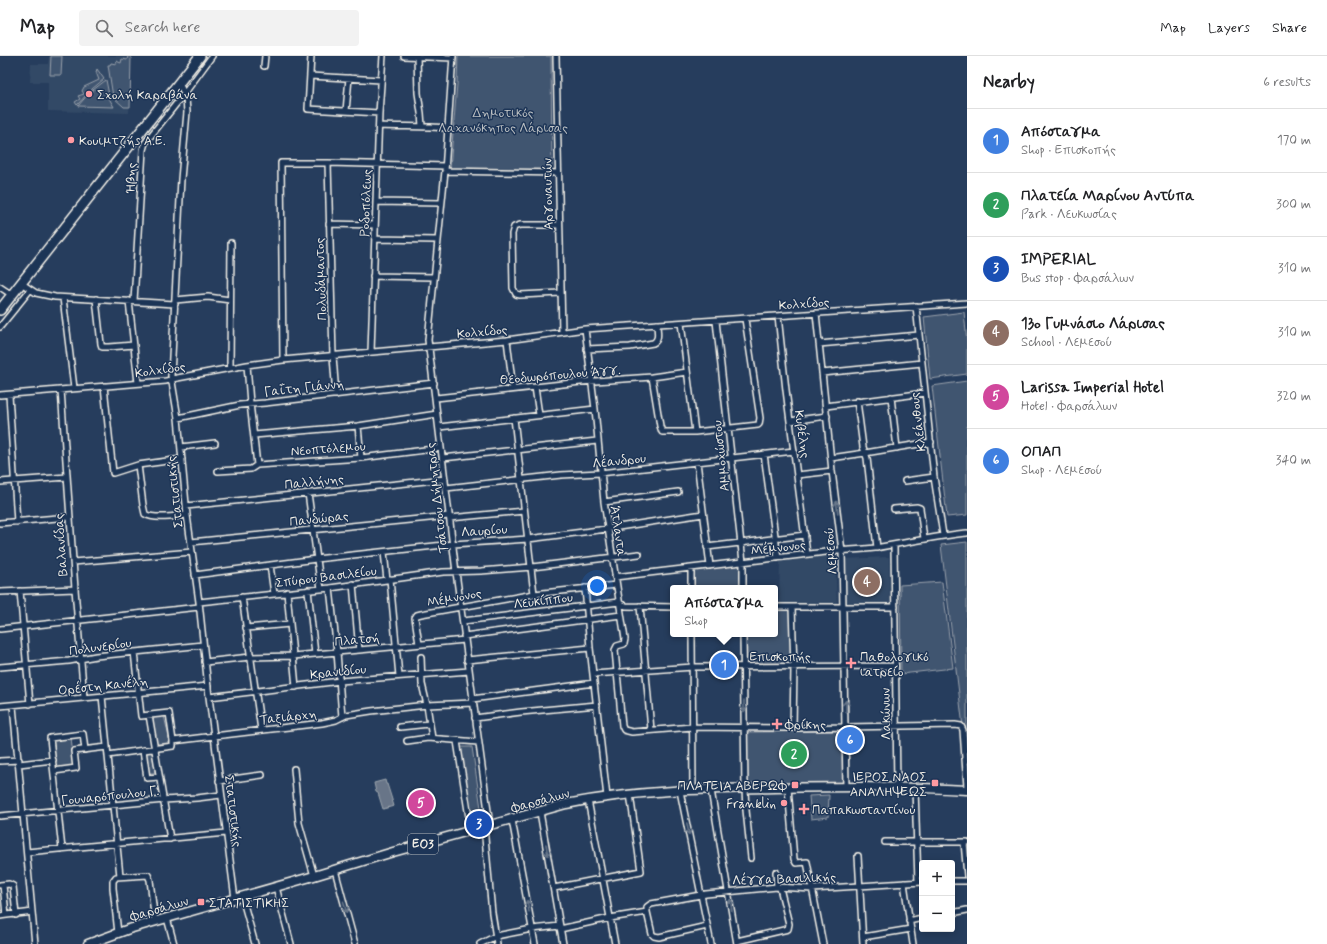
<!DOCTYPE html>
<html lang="en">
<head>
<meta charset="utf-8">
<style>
	:root { --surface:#fff; --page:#f2f2f2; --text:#202124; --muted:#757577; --line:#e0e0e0; --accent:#0b8043 }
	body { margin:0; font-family:Mynerve,sans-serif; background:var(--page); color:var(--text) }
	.controls { position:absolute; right:12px; bottom:12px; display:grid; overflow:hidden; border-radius:4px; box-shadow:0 2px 10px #0003 }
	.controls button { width:36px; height:36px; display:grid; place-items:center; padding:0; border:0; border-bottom:1px solid var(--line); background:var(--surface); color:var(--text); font:20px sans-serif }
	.you { position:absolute; left:597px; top:530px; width:14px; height:14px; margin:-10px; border:3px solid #fff; border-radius:50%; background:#1a73e8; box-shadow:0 0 0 6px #1a73e833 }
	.badge { display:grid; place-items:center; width:26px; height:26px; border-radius:50%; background:var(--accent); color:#fff; font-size:13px; font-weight:700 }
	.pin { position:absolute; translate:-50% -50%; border:2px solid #fff; box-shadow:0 1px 4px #0006 }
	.popup { position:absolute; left:670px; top:529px; width:108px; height:52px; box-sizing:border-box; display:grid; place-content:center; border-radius:4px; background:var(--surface); filter:drop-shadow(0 1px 3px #0005); font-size:13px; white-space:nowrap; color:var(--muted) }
	.popup b { font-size:15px; color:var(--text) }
	.popup::after { content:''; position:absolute; left:50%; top:100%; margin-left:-8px; border:8px solid transparent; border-top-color:var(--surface) }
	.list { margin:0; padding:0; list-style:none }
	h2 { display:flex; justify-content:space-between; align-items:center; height:52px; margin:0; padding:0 16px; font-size:17px }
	h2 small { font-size:13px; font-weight:400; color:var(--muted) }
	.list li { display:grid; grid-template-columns:26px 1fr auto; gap:12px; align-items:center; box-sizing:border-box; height:64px; padding:0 16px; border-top:1px solid var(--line) }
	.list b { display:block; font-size:15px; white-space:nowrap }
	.list p { margin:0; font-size:13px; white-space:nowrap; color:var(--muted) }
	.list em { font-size:13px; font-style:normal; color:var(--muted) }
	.icon { flex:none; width:22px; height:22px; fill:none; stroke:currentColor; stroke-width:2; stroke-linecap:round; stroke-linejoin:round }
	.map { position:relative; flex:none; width:967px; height:888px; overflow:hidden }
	header { display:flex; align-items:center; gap:24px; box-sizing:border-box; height:56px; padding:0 20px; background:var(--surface); border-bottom:1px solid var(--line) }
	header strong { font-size:19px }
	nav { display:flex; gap:22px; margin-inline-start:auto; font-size:14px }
	.search { width:280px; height:36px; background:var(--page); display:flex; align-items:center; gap:10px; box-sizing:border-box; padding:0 14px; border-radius:4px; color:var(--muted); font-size:15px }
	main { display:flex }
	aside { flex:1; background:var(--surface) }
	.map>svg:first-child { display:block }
	.built { fill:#334966 }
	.green { fill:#40546f; stroke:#9aa2ac }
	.water { fill:#677588; stroke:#9fa7ae }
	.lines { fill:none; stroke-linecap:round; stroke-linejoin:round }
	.street-casing { stroke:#f4f1e8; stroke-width:8 }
	.primary-casing { stroke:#f4f1e8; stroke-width:11 }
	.highway-casing { stroke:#f4f1e8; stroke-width:12 }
	.street { stroke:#1d3557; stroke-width:5 }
	.primary { stroke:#1d3557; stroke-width:8 }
	.highway { stroke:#1d3557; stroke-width:9 }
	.oneway { stroke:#68778a }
	.poi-dot { fill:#ff9aa2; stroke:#1d3557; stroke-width:1.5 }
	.labels { text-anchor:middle; stroke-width:3; stroke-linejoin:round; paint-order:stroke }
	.shield { fill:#1d3557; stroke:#b4b9bc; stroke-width:1 }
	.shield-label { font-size:12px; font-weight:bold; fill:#f4f1e8 }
	.poi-label { font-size:13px; fill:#f4f1e8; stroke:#1d3557; text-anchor:start }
	.park-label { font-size:13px; fill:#bec2c4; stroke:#1d3557 }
	.street-label { font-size:13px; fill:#f4f1e8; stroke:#1d3557 }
</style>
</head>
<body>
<header>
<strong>Map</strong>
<div class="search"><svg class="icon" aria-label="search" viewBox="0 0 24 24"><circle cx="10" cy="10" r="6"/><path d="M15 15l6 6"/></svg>Search here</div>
<nav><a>Map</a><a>Layers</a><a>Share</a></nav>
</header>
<main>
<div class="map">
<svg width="967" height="888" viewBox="0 0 967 888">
	<rect width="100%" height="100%" fill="#263d5d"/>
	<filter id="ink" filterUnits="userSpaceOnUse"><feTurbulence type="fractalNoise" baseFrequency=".025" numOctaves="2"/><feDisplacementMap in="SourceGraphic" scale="8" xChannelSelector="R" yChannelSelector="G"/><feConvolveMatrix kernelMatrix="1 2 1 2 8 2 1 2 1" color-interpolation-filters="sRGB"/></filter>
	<g filter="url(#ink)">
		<!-- built -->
		<path class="built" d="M49 0H131L129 57 48 55V26H30L31 8H48Z
			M835 498 837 548H779L780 506Z
			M889 501 890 550H846L845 503Z"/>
		<!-- green -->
		<path class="green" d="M51 0H62L61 19H50Z
			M128 0H131L130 51H124L113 41 108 9H110L111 7 116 8V5L121 7 122 3 127 4Z
			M458 0H551L552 116 450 113 457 28Z
			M97 13 104 23 92 33 91 36H89L77 49 75 46 80 43 78 40 84 38 82 35 84 31 99 24 96 16Z
			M106 24 110 44 114 51 78 50 89 37 92 36 93 34Z
			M964 256 967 286V318L930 323 924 261Z
			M967 325V459L947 461 932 330Z
			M967 486V704L941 489Z
			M743 506V532H691V513Z
			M942 526 953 612 901 618 900 529Z
			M775 551H792L794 611H743V578H775Z
			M164 660 170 686 169 687 156 688 152 663 153 662Z
			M842 675 843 728 747 730 745 676Z
			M71 681 74 710 56 712 53 683Z
			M461 691H472L483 766 472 768Z
			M152 695 155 715 154 717H150L148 715 146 698 147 696Z
			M829 739 828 761 811 763 809 740Z"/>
		<!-- water -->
		<path class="water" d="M385 724 386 728H387L394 750 383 753 378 737 376 736 374 727Z"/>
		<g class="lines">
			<defs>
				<path id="street" d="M311 0 308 53 379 57
					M404 0 453 2
					M417 0 418 37 421 57 422 70
					M453 0 445 115 428 284 456 516 490 770
					M556 0 562 276
					M264 10 265 0
					M310 20 381 24
					M179 27 186 42 187 56 181 123 171 320 178 362 187 459 199 546 209 641 235 843
					M346 55 349 22
					M379 70C402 71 425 70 448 72
					M328 107 333 300 336 339
					M445 115 558 117
					M376 146 441 147
					M329 168 375 169
					M559 169H520L514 171 512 178 513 232 516 238 520 239 561 237
					M375 183 437 184
					M373 220 434 221
					M21 227 36 237 55 241 175 248
					M0 231 12 239
					M63 242 74 332
					M96 243 101 288 102 291H109L134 289
					M175 244 208 241 230 244
					M129 245 138 327
					M134 245 143 94 145 87 184 38 212 0
					M916 250 934 421 943 479
					M816 257 832 415 842 495 846 731
					M778 260 786 334 807 498
					M716 265 743 506V532
					M681 267 695 376
					M0 271 30 234
					M585 273 595 353 604 446 625 583 624 588 617 590 615 594 622 670 624 674 632 676 692 671 793 672 955 669 961 670 963 674 967 731
					M507 284 513 333
					M819 288 919 279
					M587 293 630 291 653 287C660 284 657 275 657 268
					M371 296 379 57 383 0
					M283 304 281 107H328L445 110
					M247 309 250 347 257 409
					M230 312 231 187
					M822 317 922 307
					M652 321 660 370 662 376H695L758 369 759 368 760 362 745 263
					M104 330 113 417 138 409 182 403
					M535 331 539 359
					M61 334 75 533 84 642
					M0 339 166 325 172 323 247 309 283 304 507 284 585 273 967 247
					M9 339 17 466
					M891 341 897 392
					M436 342 581 326 652 321 687 316
					M857 345 863 391 867 402 877 492
					M826 350 925 337
					M178 362 240 349 265 347 434 327
					M514 362 534 538
					M790 365 827 360
					M358 370 361 402
					M439 371 595 353
					M254 379 358 370 437 358
					M181 391 215 387
					M764 398 778 502
					M443 402 597 385
					M831 402 865 397 931 386
					M697 406 710 510
					M138 409 143 449 145 458C154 464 176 460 187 459
					M218 415 251 413 257 409 361 402 441 392
					M797 419 832 415
					M905 425 934 421
					M0 426 67 421
					M446 432 561 419 600 417 794 395
					M308 437 321 533
					M604 446 678 436
					M186 450 445 423
					M894 453 917 451 920 452 924 483
					M450 462 524 455
					M0 467 69 461
					M191 486 449 460
					M894 489 897 731
					M707 491 805 479
					M384 496 387 524
					M73 506 192 496
					M270 509 274 538
					M195 519 316 503 453 488 528 483 599 474 703 458
					M615 521 826 496C842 494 858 494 875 492 906 487 936 480 967 477
					M390 523 399 620
					M353 528 359 594
					M330 532 337 596 342 661
					M585 532 590 592 607 741
					M691 532V513
					M308 534 315 598
					M20 535 30 648
					M0 536 75 533
					M287 536 296 631
					M242 541 261 674
					M199 546 330 532 443 516 481 515 532 511 639 498
					M640 550 651 674
					M775 551H895
					M792 551 794 611 793 672
					M463 565 619 546 621 548 626 550 673 551
					M246 572 290 568
					M0 573 199 551
					M692 578 693 734
					M743 578 745 733 746 754 751 802
					M464 580 621 559
					M419 588 415 562 417 559 421 558 534 538 616 529
					M134 596 141 660 169 657 173 685
					M421 601 422 628 427 649 432 682
					M467 604 590 592
					M205 606 250 601 293 600 359 594 465 584
					M0 611 69 605 96 600 203 589
					M593 618 693 611 894 610
					M102 640 120 820
					M209 641 340 625 469 615
					M472 643 594 627
					M0 650 208 630
					M13 650 35 888
					M149 659 170 783
					M475 662 521 656 597 649
					M400 671 429 668
					M407 685 428 682 478 686
					M457 685 471 774
					M143 694 147 722 159 721
					M108 699 173 690V685L322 667 336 664 346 659 371 655 427 649 473 647
					M0 705 19 704
					M19 708 53 704
					M294 713 299 767 314 820
					M54 715 76 712 74 695 107 691
					M219 725 262 719
					M788 732 794 803 796 807 807 806 823 888
					M915 732 918 826
					M711 734 737 888
					M680 735 711 888
					M588 744 615 888
					M540 756 563 888
					M0 760 164 744 197 742 221 739
					M512 764 535 888
					M484 771 492 857 497 888
					M885 786H967
					M964 786 967 820
					M62 793 50 682 83 678 85 694
					M27 796 226 777
					M858 800 863 888
					M335 814 355 888
					M776 816 777 831
					M952 825H967
					M904 827 913 888
					M0 829 9 828 13 830 16 859
					M3 829 6 859
					M276 831 291 888
					M554 832 641 815 630 738
					M242 841 255 888
					M952 857 967 854
					M0 860C11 858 21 858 32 856
					M167 862 174 888
					M909 865 922 862
					M707 870 659 881 654 880 652 878 647 856V851L651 848 706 838 777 831 812 833 922 826
					M560 873 610 862 647 856
					M118 877 113 832V825L116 821 148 819 150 824 155 866
					M863 881 911 873
					M737 885 788 873 789 868 780 832
					M480 888 496 880 532 873 560 870"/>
				<path id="primary" d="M88 888 129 873 167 862 314 820 393 796 566 748C635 734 704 733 774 732 838 731 903 730 967 734"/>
				<path id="highway" d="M0 254 200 0"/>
			</defs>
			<!-- street casing -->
			<use href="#street" class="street-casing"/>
			<!-- primary casing -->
			<use href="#primary" class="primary-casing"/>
			<!-- highway casing -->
			<use href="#highway" class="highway-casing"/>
			<!-- street -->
			<use href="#street" class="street"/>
			<!-- primary -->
			<use href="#primary" class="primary"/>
			<!-- highway -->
			<use href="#highway" class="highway"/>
		</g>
		<!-- one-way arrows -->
		<defs><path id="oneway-shaft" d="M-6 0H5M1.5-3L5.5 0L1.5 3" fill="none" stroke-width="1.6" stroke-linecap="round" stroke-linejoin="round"/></defs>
		<g class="oneway">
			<use href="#oneway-shaft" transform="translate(837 451) rotate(-97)"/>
			<use href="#oneway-shaft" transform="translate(744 650) rotate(90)"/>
			<use href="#oneway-shaft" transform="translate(846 650) rotate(-91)"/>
			<use href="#oneway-shaft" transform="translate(688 773) rotate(79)"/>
			<use href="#oneway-shaft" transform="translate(547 794) rotate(80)"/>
			<use href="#oneway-shaft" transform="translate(731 849) rotate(-99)"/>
			<use href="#oneway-shaft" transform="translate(528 850) rotate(-100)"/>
			<use href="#oneway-shaft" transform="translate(345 851) rotate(75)"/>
		</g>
	</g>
	<!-- markers -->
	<g class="poi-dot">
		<circle cx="89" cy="38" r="4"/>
		<circle cx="71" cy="84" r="4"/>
		<path d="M849 601h4v4h4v4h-4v4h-4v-4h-4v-4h4z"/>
		<path d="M775 662h4v4h4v4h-4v4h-4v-4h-4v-4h4z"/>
		<rect x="931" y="723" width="8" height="8" rx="2"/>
		<rect x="791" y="725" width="8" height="8" rx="2"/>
		<circle cx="784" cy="747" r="4"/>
		<path d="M802 747h4v4h4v4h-4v4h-4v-4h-4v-4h4z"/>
		<rect x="197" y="842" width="8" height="8" rx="2"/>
	</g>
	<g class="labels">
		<!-- shield labels -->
		<rect class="shield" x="408" y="778" width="30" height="20" rx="3"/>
		<g class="shield-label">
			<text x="423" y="792">ΕΟ3</text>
		</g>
		<!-- poi labels -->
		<g class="poi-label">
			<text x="97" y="43">Σχολή Καραβάνα</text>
			<text x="79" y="89">Κουιμτζήs Α.Ε.</text>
			<text x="860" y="605">Παθολογικό<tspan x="860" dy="15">ιατρείο</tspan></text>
			<text x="785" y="673">Φρίκης</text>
			<text x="927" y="725" text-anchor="end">ΙΕΡΟΣ ΝΑΟΣ<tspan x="927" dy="15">ΑΝΑΛΗΨΕΩΣ</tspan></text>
			<text x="787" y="734" text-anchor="end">ΠΛΑΤΕΙΑ ΑΒΕΡΩΦ</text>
			<text x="776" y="752" text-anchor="end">Franklin</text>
			<text x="812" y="758">Παπακωσταντίνου</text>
			<text x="209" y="851">ΣΤΑΤΙΣΤΙΚΗΣ</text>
		</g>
		<!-- park labels -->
		<g class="park-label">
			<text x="503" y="61">Δημοτικός<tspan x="503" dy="15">Λαχανόκηπος Λάρισας</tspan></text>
		</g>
		<!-- street labels -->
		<g class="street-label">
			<text transform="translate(130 122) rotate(-87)" y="5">Ήβης</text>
			<text transform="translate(547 138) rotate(-91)" y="5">Αργοναυτών</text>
			<text transform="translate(365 147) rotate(-88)" y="5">Ροδοπόλεως</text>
			<text transform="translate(320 223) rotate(-92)" y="5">Πολυδάμαντος</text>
			<text transform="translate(804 247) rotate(-4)" y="5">Κολχίδος</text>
			<text transform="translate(482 275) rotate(-5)" y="5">Κολχίδος</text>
			<text transform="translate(160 313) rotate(-8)" y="5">Κολχίδος</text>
			<text transform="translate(560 318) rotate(-5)" y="5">Θεοδωρόπουλου Άγγ.</text>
			<text transform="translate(304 331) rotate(-6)" y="5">Γαΐτη Γιάννη</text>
			<text transform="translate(917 366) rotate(-97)" y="5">Κλεάνθους</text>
			<text transform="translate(803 378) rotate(82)" y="5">Κυβέλης</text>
			<text transform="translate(328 392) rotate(-4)" y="5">Νεοπτόλεμου</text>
			<text transform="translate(720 400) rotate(-96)" y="5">Αμμοχώστου</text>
			<text transform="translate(619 404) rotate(-6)" y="5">Λέανδρου</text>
			<text transform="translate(314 425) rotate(-6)" y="5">Παλλήνης</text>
			<text transform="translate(174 436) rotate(-96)" y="5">Στατιστικής</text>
			<text transform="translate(436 442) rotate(-97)" y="5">Τσάτσου Δήμητρας</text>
			<text transform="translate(319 462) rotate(-6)" y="5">Πανδώρας</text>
			<text transform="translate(484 474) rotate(-4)" y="5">Λαυρίου</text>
			<text transform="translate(619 475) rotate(82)" y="5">Άτλαντα</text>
			<text transform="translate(60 489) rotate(-94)" y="5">Βαλανίδας</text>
			<text transform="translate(778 491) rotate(-7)" y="5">Μέμνονος</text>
			<text transform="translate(830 495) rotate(-95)" y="5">Λεμεσού</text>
			<text transform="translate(326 520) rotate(-7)" y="5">Σπύρου Βασιλείου</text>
			<text transform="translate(454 541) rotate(-10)" y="5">Μέμνονος</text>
			<text transform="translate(543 544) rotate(-7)" y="5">Λευκίππου</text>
			<text transform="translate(357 583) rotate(-5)" y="5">Πλατσή</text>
			<text transform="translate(100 590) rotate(-8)" y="5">Πολυνερίου</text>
			<text x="780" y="605">Επισκοπής</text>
			<text transform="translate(338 615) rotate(-6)" y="5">Κρανιδίου</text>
			<text transform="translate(103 629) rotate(-6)" y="5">Ορέστη Κανέλη</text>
			<text transform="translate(885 658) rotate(-91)" y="5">Λακώνων</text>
			<text transform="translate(288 660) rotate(-6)" y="5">Ταξιάρχη</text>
			<text transform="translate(110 739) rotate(-6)" y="5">Γουναρόπουλου Γ.</text>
			<text transform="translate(540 744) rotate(-15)" y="5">Φαρσάλων</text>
			<text transform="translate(234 755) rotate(83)" y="5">Στατιστικής</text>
			<text transform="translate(784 822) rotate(-2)" y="5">Λέγγα Βασιλικής</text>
			<text transform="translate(159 852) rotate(-16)" y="5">Φαρσάλων</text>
		</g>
	</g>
</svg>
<div class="controls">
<button>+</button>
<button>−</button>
</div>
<div class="you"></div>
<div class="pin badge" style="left:724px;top:609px;background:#3f7fe0">1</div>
<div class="popup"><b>Απόσταγμα</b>Shop</div>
<div class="pin badge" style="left:794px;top:698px;background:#2e9e5b">2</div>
<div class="pin badge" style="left:479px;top:768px;background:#1a4fb4">3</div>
<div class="pin badge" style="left:867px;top:526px;background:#8d6e63">4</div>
<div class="pin badge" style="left:421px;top:747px;background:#d1479c">5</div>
<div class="pin badge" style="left:850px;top:684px;background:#3f7fe0">6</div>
</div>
<aside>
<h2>Nearby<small>6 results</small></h2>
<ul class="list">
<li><span class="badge" style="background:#3f7fe0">1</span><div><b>Απόσταγμα</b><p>Shop · Επισκοπής</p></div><em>170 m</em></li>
<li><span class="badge" style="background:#2e9e5b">2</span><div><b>Πλατεία Μαρίνου Αντύπα</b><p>Park · Λευκωσίας</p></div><em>300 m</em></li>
<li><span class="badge" style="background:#1a4fb4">3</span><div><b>IMPERIAL</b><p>Bus stop · Φαρσάλων</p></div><em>310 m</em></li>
<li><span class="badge" style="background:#8d6e63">4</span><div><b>13ο Γυμνάσιο Λάρισας</b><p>School · Λεμεσού</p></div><em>310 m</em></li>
<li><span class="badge" style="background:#d1479c">5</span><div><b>Larissa Imperial Hotel</b><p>Hotel · Φαρσάλων</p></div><em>320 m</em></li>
<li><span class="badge" style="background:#3f7fe0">6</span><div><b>ΟΠΑΠ</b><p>Shop · Λεμεσού</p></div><em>340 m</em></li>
</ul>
</aside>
</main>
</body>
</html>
